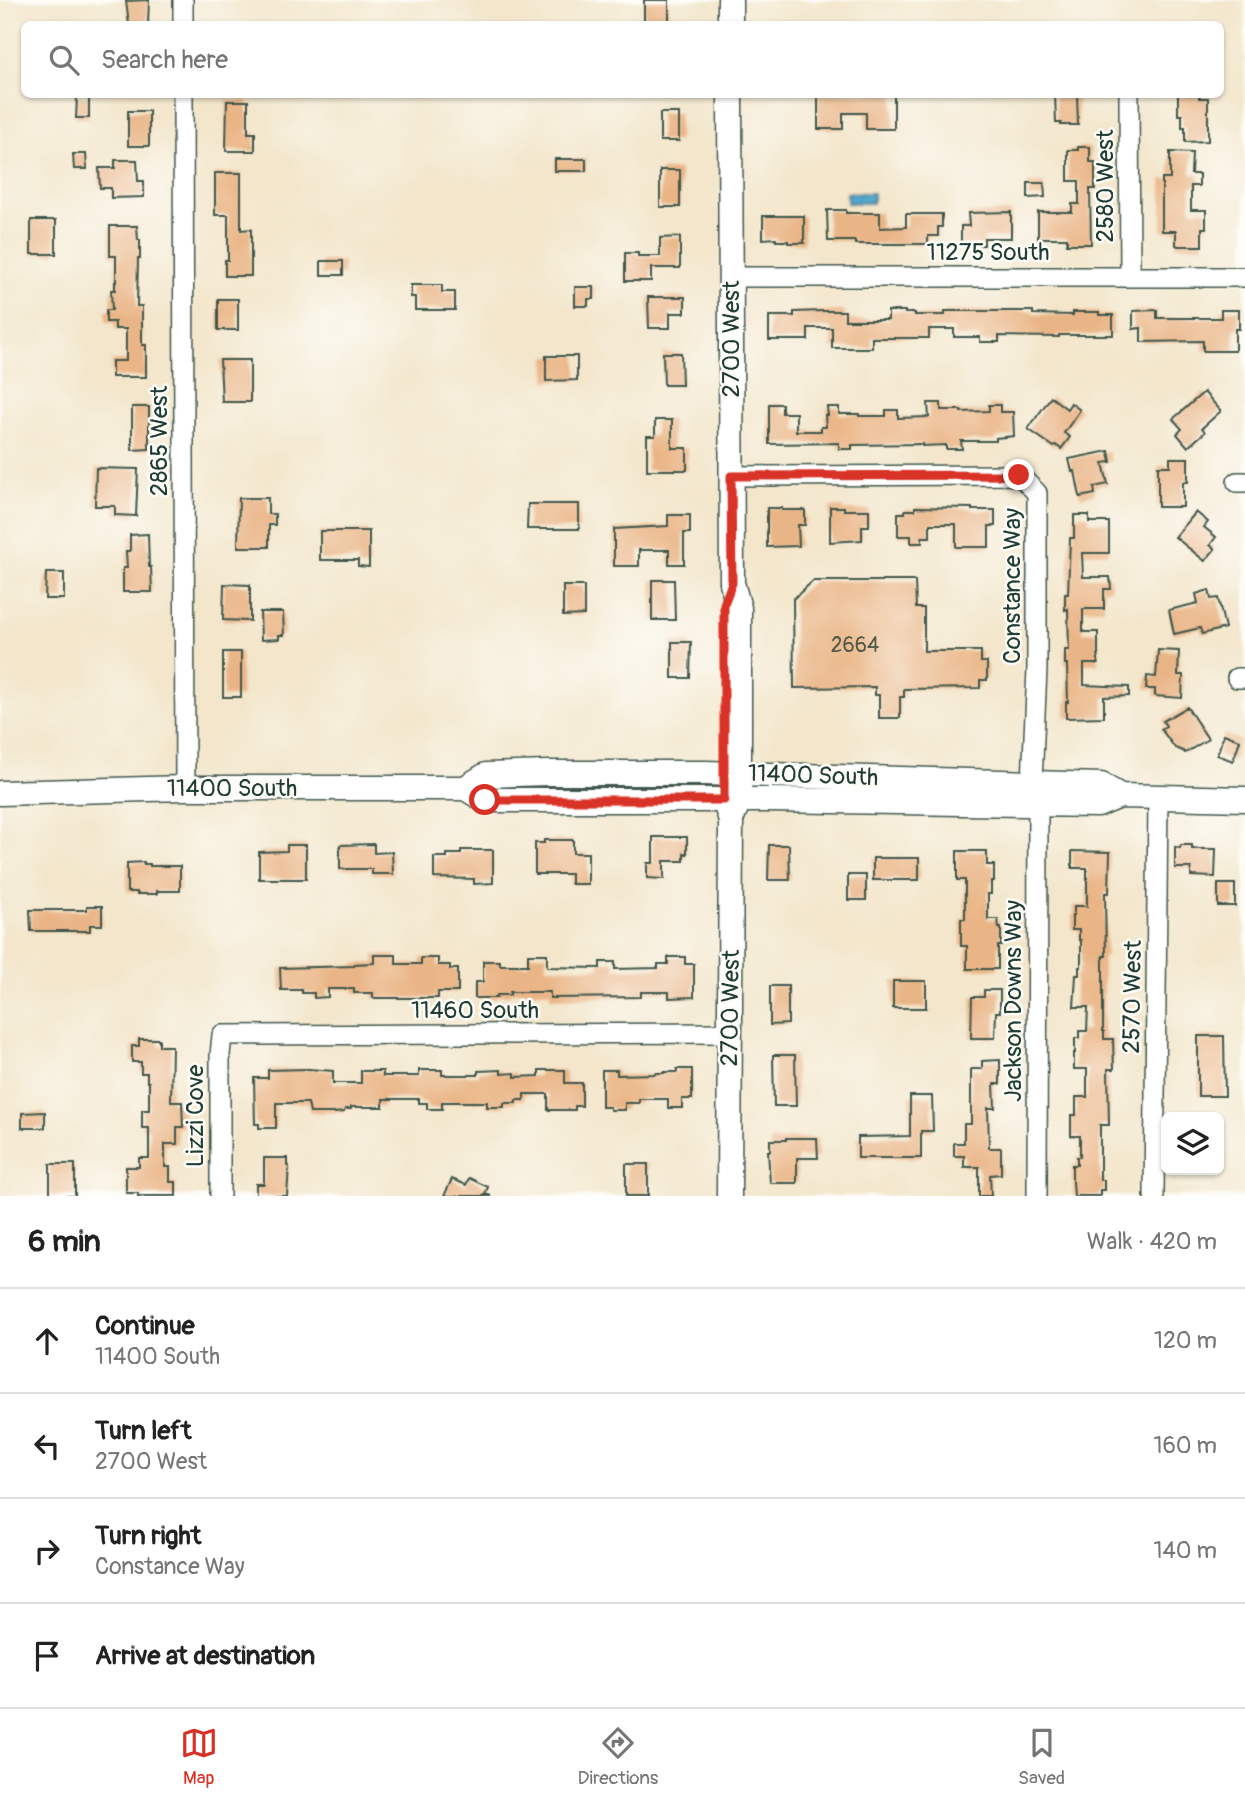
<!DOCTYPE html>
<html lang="en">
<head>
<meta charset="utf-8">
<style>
	:root { --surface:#fff; --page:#f2f2f2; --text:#222; --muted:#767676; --line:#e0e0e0; --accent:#d93025 }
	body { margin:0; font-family:Pangolin,sans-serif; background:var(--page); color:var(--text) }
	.controls { position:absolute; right:21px; bottom:21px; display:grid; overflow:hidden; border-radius:10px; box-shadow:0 2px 5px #0004 }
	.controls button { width:63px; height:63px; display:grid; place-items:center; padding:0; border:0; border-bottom:2px solid var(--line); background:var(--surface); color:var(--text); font:35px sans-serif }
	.stop { position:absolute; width:21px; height:21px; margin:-16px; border:5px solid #d93025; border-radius:50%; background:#fff }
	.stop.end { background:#d93025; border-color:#fff; box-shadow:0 2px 7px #0008 }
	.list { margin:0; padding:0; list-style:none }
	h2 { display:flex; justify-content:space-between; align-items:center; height:91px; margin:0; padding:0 28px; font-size:30px }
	h2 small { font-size:23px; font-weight:400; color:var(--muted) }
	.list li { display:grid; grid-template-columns:46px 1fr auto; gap:21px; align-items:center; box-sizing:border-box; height:105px; padding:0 28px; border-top:2px solid var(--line) }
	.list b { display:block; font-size:26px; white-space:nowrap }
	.list p { margin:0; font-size:23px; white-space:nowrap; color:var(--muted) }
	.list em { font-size:23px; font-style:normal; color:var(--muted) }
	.icon { flex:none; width:38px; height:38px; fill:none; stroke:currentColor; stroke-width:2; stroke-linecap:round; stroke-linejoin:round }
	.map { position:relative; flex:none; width:1245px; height:1196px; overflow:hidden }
	.search { position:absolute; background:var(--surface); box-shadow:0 2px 5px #0004; left:21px; right:21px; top:21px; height:77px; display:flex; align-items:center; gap:18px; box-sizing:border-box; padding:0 24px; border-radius:10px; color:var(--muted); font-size:26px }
	.sheet { height:511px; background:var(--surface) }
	nav { display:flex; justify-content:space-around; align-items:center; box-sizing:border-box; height:98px; border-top:2px solid var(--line); background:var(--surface); font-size:19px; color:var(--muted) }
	nav a { display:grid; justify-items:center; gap:4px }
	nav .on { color:var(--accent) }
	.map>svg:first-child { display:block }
	.water { fill:#4fa5cb; stroke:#377180; stroke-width:2 }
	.building { fill:#eab586 }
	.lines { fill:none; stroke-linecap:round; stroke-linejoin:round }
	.minor-casing { stroke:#3f564b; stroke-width:22 }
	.major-casing { stroke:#3f564b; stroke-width:27 }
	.minor { stroke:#fff; stroke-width:19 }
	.major { stroke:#fff; stroke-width:24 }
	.route { stroke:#d93025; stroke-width:9 }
	.labels { text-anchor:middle; stroke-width:5; stroke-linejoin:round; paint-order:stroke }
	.number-label { font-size:21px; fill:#525b48 }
	.street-label { font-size:24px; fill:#1f3d34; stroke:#fdfcf7 }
</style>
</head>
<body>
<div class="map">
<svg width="1245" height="1196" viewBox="0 0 1245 1196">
	<rect width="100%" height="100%" fill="#fdfcf7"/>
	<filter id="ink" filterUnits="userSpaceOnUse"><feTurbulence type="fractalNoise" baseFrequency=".0143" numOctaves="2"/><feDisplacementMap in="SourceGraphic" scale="14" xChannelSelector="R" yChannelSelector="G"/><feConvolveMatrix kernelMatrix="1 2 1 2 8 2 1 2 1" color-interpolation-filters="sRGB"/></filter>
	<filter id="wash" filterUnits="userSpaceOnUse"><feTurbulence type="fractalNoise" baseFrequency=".00686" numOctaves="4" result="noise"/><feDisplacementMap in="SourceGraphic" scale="28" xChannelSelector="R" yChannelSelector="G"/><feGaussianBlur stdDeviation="1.57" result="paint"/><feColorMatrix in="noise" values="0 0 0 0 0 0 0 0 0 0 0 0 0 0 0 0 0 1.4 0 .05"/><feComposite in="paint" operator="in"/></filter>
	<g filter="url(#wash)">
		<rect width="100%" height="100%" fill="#f3e6cb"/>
		<!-- water -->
		<path class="water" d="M847 193H873V203H847Z"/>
		<g id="blocks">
			<!-- building -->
			<path class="building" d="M149 0 148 24H129L126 1Z
				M644 0H669V22H644Z
				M818 94H894V129H866V113H843V129H818Z
				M1055 94H1077L1078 125H1061V123H1056Z
				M1178 94H1199V98H1208V141L1185 142V127H1182V115H1178Z
				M77 97H89V118H76Z
				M227 101H248V133H255V151H226Z
				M128 111H149V146H128Z
				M660 113H679V141H660Z
				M1078 147H1090V162H1095V189H1090L1091 244H1067V238H1038V212H1072V204H1079V181H1068V150H1078Z
				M1170 152 1192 153 1191 174H1199V186H1191V210H1206V228H1202V246H1178L1176 245V231H1162V179H1170Z
				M73 154H86L87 169H74Z
				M555 159H586V171H555Z
				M115 160H137L138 181H144V197L111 198V188H100L99 168H115Z
				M660 170H680V207H660Z
				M215 173H241V230L251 229V276H225V260H228V215H215Z
				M1028 183H1044L1045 197 1028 198Z
				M827 210H846V213H880V228L906 227V214H942V227H938V236H928V244H855V241H828Z
				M1011 212V238H984V245H961V226H969L968 213Z
				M763 216H804V243H788V241H776V238L763 239Z
				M31 220H56V254H31Z
				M110 226H137L138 240H140V258H138L137 306H142V345H146V377H112V361H126V329H115V322H106V310H112L111 290H115V282H116V256H110Z
				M680 237V268H651V281H625V253H638V256H660V238Z
				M321 261H343V275H321Z
				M411 285H442V292H455V310H415V297H411Z
				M575 287H594V299H588V306H575Z
				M648 297H685V313H670V328H649Z
				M218 299H238V330H218Z
				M1157 310V318H1221V310H1239V329H1235V351H1203V341L1141 342V328L1133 329V311Z
				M824 311H845V320H888V311H905V313H915V315H945V311H1033V314L1073 315V312H1099V315H1113V335H1059V337L999 336V342H980V337H954V329H929V338H872V348H832V328H808V340H769V316H794V312Z
				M663 353H681L682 385H664Z
				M546 356H577V380L546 381Z
				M220 360H250V402H222Z
				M1204 392 1221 411 1202 428 1205 432 1188 447 1177 434 1182 429 1173 419Z
				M1051 397 1067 409 1071 403 1080 410 1064 433 1070 437 1061 449 1056 445 1054 447 1028 429Z
				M928 403H941V410H961V412L989 411V405H1000V412H1013L1014 436 996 438V441H961L962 449H946V445L922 446V444L852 445V449H839V443L769 444V404H782V413H796V431H821V427H826L825 415H828L827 407H839V414H859V416H886V410H898V418L929 417Z
				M132 407H149V449L132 450Z
				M655 420H672V448H687V470H647V436H655Z
				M1109 451 1111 462 1103 463 1108 484 1094 487 1095 494 1080 497 1075 471 1072 472 1069 459Z
				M1170 458H1188V482H1183V507H1158V466H1170Z
				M96 468 138 469 136 516 115 515V506H95Z
				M239 498H268V514H275V525H269V547H238Z
				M528 504H579V529H527Z
				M830 507H844V510H869V526H862V540L830 542Z
				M915 507 972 508V510H995V526H989V547H956V524H930V537H922V543H911V536H898V513H905V510H915Z
				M767 508H782V510H805V525H798L799 546 767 547Z
				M1196 512 1208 522 1204 527 1216 537 1210 545 1215 549 1205 561 1175 537Z
				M668 515H690V533H684V564H669V550H639V566H614V529L668 526Z
				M1074 515H1089V522H1109V553H1082L1083 577H1110L1111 589H1104V609H1083V632H1098V664H1084V685L1129 687V696L1104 697V717L1066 718V702H1068L1067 664H1065V650H1069L1068 609 1065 610V594H1068L1070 538H1074Z
				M320 531H369V567L358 566V560H320Z
				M148 534 149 567H151L152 592H123V568H127L126 551H130V535Z
				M46 573H64V599H45Z
				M652 580H674L675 620H652Z
				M813 581H915L916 608H924V651H981V662H987V680H980V688L904 689V697H900V718H879V695H875V687L794 688 793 599Z
				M224 584 250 585V621L223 620Z
				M563 586H584V615L563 616Z
				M1209 590 1211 599 1218 598 1225 628 1202 634 1200 628 1174 634 1169 610 1198 603 1196 594Z
				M260 612H283L284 635H279V639L261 640Z
				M672 642H691L690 678H672Z
				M1158 650 1179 651 1178 675H1183L1182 698 1155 696V689H1146L1147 676 1156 677Z
				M223 652H241V697H223Z
				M1187 707 1208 739 1185 753 1183 751 1175 748 1161 729 1166 726 1163 721Z
				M1224 734 1240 740 1233 761 1217 755Z
				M653 837H687V854L684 853V861H664V879L647 878V863H653Z
				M544 840H573V853H588V884H571V874H535V843H544Z
				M374 844V853L392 852 393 874H372V869H340V845Z
				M287 845H306V879H259V852L287 851Z
				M769 845H789L790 880H768Z
				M1181 845H1192V849H1216L1215 877 1191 876V868H1175V847L1180 848Z
				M461 850H493V883L474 884V879L434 878V857H447V854H461Z
				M957 851H987V865H994V881H991V894H988V919H998L999 928H1001V946H998V969H967V946H961V919H965V880H957Z
				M1072 851 1110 852 1109 893H1105L1106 956H1103V1031H1104V1039H1113L1114 1069H1108L1109 1125H1100V1180H1104V1190H1100V1196H1074L1073 1182H1072V1165H1077V1157H1080V1136H1071V1115H1076V1097H1087V1069H1074V1053H1075V1038H1079V1031H1087L1088 1007H1074L1076 975H1079V967H1081V940H1079V930H1072V915H1074V906H1087V868H1072Z
				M873 858H919V880H873Z
				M144 862V864H150V866H180V891H157V894H137V892H127V863Z
				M848 875H866V900H848Z
				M1218 884H1235V906H1218Z
				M87 906H102V925H90V931H31L30 910H87Z
				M528 954H547V967L600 968V962H615V969L658 968V964H668V957H685V964H694V997L669 998V992H641V997L550 998V992H510V995H497V998H475V982H483V961H500V965H528Z
				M374 955H396V964H421V958H438V965H450V969H458V992H438V998H373V993H354V989H328V997L314 998V993H302V990H281L280 968 354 966V964L374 963Z
				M893 981H926V1008H893Z
				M770 986H788V1024L770 1025Z
				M984 990H1000V1012H996L995 1038H971L972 997H984Z
				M1198 1036H1224L1225 1096H1198Z
				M139 1039H159V1046H172L171 1102H182L183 1127H177V1144H165V1167H170V1182H176V1196H138V1193H126V1167H139V1158H149V1128H142V1110H149V1082H147V1073H141V1062H132V1046H139Z
				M773 1055H795L796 1106H774Z
				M1000 1060V1084H994L995 1108H988L989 1148H1001V1174L990 1175 991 1196H979V1167H964V1156H954V1143H964V1124H971V1069H982V1061Z
				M308 1069 333 1071V1083H361V1071H383V1076H419V1070H442V1075H478V1071L501 1070V1074L515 1073V1077L539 1076V1070H565V1083H582V1106H575V1110H548V1094H524V1100H516V1103H504V1107H487V1102H442V1109H427V1103H419V1099H383V1107H351V1109H345L344 1112 334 1113H310L308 1103H276V1128H259V1124H255L254 1078H268V1070Z
				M677 1069H692V1099H682V1108H668V1099H639V1103H625V1110H610V1107H602V1070H617V1075L655 1074V1073H664V1072H677Z
				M910 1096H932L933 1131H921V1158H858V1137L910 1136Z
				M45 1112V1128H22V1113Z
				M786 1138H817L818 1158H797V1183H770L768 1151H770V1140H786Z
				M264 1158H287V1166H289L287 1196H256V1184H264Z
				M50 1164H75V1196H50Z
				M626 1164H648V1196H626Z
				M469 1178 488 1187 485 1194 491 1196H444L452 1179 466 1185Z"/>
		</g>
	</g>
	<g filter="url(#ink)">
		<use href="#blocks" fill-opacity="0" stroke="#3f564b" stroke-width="2"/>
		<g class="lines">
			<defs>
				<path id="minor" d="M183 24V0
					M183 94 185 788
					M1129 94 1130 277
					M731 277H1245
					M731 476 1019 475 1037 493V669L1032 782
					M1237 482H1245
					M1237 678H1245
					M220 1196V1055L222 1035 729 1033
					M1037 1196 1038 805
					M1154 1196 1158 798"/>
				<path id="major" d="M730 24V0
					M730 94 732 583 739 608V800L731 820
					M465 788 485 800H768L1098 805 1120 796 1245 799
					M0 793 185 788H465L486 775 548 773H705L1101 785 1120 796
					M726 806 731 820C731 945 729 1071 729 1196"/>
			</defs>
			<!-- minor casing -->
			<use href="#minor" class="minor-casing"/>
			<!-- major casing -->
			<use href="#major" class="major-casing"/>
			<!-- minor -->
			<use href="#minor" class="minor"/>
			<!-- major -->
			<use href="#major" class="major"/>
		</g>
	</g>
	<g class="lines" filter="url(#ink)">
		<!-- route -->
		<path class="route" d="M485 800H724V604L732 583 731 476 1019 475"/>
	</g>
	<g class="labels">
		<!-- number labels -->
		<g class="number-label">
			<text x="855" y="652">2664</text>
		</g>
		<!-- street labels -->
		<g class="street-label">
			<text transform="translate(1105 186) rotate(-90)" y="8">2580 West</text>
			<text x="988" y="260">11275 South</text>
			<text transform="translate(731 339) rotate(-90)" y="8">2700 West</text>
			<text transform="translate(159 441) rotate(-90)" y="8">2865 West</text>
			<text transform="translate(1012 586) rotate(-90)" y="8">Constance Way</text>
			<text transform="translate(813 775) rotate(2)" y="8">11400 South</text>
			<text x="232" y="796">11400 South</text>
			<text transform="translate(1132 997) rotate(-89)" y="8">2570 West</text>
			<text transform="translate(1013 1001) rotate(-90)" y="8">Jackson Downs Way</text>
			<text transform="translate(730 1008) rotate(-89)" y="8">2700 West</text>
			<text x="475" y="1018">11460 South</text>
			<text transform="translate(195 1116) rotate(-90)" y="8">Lizzi Cove</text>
		</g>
	</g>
</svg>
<div class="controls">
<button><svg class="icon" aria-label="layers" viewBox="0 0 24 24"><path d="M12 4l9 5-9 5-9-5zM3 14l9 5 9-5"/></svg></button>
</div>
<div class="stop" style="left:485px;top:800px"></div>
<div class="stop end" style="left:1019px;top:475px"></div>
<div class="search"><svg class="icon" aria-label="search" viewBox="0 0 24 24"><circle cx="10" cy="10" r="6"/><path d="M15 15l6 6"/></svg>Search here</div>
</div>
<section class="sheet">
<h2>6 min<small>Walk · 420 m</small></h2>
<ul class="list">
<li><svg class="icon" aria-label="ahead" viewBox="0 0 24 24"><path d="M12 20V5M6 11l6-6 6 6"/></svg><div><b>Continue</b><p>11400 South</p></div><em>120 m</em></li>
<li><svg class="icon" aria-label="left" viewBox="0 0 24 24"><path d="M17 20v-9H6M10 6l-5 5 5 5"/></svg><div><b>Turn left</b><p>2700 West</p></div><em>160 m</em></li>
<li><svg class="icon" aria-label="right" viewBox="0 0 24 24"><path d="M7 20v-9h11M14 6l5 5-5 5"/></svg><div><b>Turn right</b><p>Constance Way</p></div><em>140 m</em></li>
<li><svg class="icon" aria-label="arrive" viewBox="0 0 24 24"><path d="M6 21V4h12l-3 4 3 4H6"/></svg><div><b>Arrive at destination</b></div></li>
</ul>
</section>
<nav>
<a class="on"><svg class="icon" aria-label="map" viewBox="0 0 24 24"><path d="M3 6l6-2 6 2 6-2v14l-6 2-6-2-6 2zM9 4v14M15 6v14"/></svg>Map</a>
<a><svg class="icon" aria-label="directions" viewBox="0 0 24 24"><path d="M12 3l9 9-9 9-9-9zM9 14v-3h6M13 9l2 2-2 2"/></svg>Directions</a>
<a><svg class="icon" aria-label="saved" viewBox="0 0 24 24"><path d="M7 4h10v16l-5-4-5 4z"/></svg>Saved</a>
</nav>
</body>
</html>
